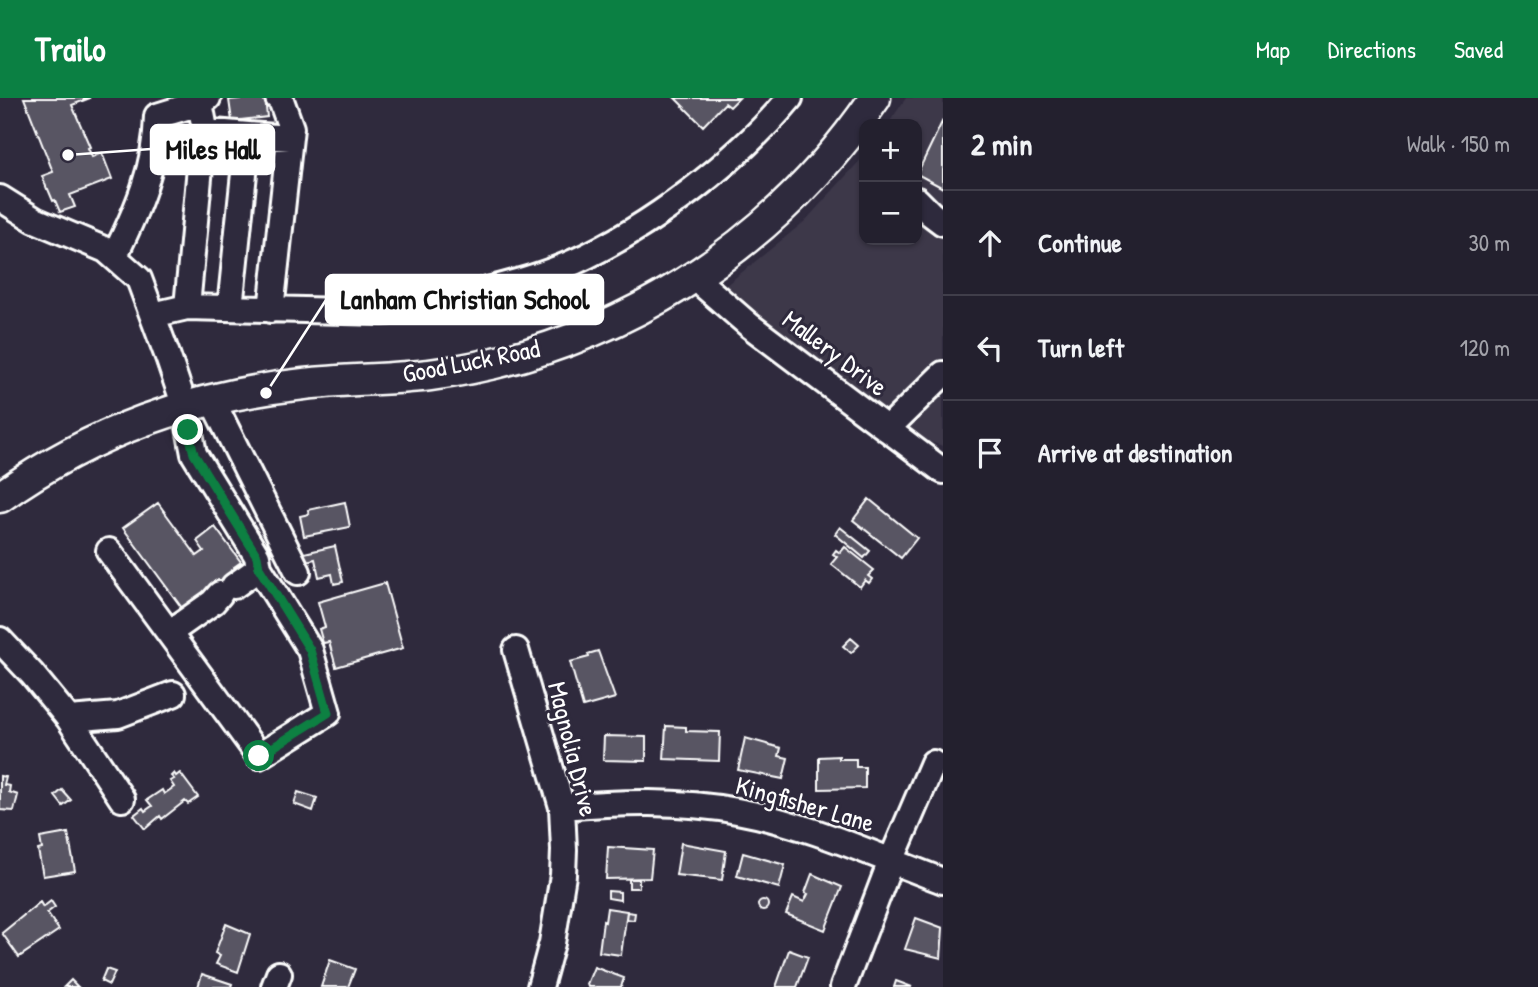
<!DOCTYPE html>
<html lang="en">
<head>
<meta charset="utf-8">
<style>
	:root { --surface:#23202e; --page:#2b2836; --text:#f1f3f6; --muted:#a3a3aa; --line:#403e4a; --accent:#0b8043 }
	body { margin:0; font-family:"Patrick Hand",sans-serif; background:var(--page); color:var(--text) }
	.controls { position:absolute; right:21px; top:21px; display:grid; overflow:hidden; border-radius:14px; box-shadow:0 2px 5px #0004 }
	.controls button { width:63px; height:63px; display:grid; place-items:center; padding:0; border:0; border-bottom:2px solid var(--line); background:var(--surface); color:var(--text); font:35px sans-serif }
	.stop { position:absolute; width:21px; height:21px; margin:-16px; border:5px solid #0b8043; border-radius:50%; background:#fff }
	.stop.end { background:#0b8043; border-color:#fff; box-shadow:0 2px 7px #0008 }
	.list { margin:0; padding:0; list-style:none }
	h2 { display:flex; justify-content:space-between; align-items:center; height:91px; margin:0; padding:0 28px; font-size:30px }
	h2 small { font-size:23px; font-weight:400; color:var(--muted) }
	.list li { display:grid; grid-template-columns:46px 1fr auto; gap:21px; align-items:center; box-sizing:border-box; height:105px; padding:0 28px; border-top:2px solid var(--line) }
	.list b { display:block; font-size:26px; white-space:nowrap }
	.list em { font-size:23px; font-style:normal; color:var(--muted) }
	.icon { flex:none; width:38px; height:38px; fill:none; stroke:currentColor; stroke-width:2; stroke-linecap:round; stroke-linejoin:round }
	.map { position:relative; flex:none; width:943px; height:889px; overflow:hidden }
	header { display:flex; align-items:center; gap:42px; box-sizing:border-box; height:98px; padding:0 35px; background:var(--accent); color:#fff }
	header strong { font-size:33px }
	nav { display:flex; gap:38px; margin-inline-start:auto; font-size:24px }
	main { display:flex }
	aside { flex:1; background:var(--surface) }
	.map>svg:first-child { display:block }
	.built { fill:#3c3749 }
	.building { fill:#595564; stroke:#fff; stroke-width:2 }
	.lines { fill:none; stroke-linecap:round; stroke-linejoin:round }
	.minor-casing { stroke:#fff; stroke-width:30 }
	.major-casing { stroke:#fff; stroke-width:35 }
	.minor { stroke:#2f2a3d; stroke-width:24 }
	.major { stroke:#2f2a3d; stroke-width:30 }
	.route { stroke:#0b8043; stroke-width:9 }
	.labels { text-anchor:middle; stroke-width:6; stroke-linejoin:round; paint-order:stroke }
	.street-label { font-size:26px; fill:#fff; stroke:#2f2a3d }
	.leader { fill:none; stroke:#fff; stroke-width:2.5 }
	.callout-dot { fill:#fff; stroke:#2f2a3d; stroke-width:2.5 }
	.callout { fill:#fff; stroke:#fff; stroke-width:2.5 }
	.callout-label { font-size:28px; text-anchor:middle; font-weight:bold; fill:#111 }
</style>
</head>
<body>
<header>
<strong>Trailo</strong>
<nav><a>Map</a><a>Directions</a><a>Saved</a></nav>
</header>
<main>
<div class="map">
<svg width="943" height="889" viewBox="0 0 943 889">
	<rect width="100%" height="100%" fill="#2f2a3d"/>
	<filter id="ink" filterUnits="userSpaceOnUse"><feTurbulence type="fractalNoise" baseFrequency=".0143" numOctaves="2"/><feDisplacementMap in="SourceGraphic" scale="14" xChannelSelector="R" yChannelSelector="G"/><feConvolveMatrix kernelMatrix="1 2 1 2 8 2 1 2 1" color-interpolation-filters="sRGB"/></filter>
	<g filter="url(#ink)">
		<!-- built -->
		<path class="built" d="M906 0H943V348L887 331 714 197 805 123 864 58V142H917V26H888Z"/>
		<!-- building -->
		<path class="building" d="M24 0H90L72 7 90 49 88 50 92 59 102 55 112 81 70 97 75 109 60 114 55 102 53 103 48 91H47L42 78 53 74Z
			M250 0H265L267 19 232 23 229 2Z
			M675 0H739L730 9 725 5 703 28Z
			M943 22V90L917 76Z
			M869 401 917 440 901 460 853 422Z
			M345 404 350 429 304 438 300 418 309 416 308 412Z
			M158 405 197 458 204 453 197 443 215 429 241 464 234 469 236 472 226 504 214 487 182 510 123 430Z
			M840 429 870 453 864 460 835 436Z
			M335 448 343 484 334 486 332 476 319 479 315 461 302 464 300 456Z
			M845 449 874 472 868 478 872 481 869 485 865 482 860 489 831 466 837 459 833 456 836 452 840 455Z
			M385 485 403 550 336 569 329 544 323 545 319 531 325 529 318 504Z
			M851 540 859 547 851 555 843 548Z
			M598 553 615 600 583 609 570 564 589 559 588 556Z
			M666 628 686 629V633L720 634 719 663 664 661Z
			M604 638 646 639V663L603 662Z
			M745 640 781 650 779 658 788 660 783 681 738 672Z
			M839 658V661H856V669H865V690L819 691V659Z
			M174 675 176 678 180 675 198 699 188 706 185 703 162 721 160 718 145 731 134 717 143 710 145 713 152 708 147 702 162 692 164 696 174 689 170 683 174 681 171 678Z
			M0 678 6 679 4 687 10 688 9 694 18 697 14 713 0 712Z
			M62 692 71 702 63 708 55 698Z
			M298 694 317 700 313 713 294 706Z
			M68 735 75 773 43 778 38 752 42 751 40 740Z
			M681 745 726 753 722 782 676 777Z
			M608 749 653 752 650 780 606 781Z
			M743 755 785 767 779 790 737 778Z
			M812 776 842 789 825 832 786 816 793 799 804 804 808 796 805 795Z
			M629 781H639V790H629Z
			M608 793 620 794V802L608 800Z
			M758 807a5 5 0 1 1 10 0a5 5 0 1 1-10 0Z
			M51 803 55 809 47 815 59 832 19 859 2 835 40 804 43 809Z
			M607 810 627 813 621 857 599 854 603 823 605 824Z
			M627 814 635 815 634 822 626 821Z
			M916 820 943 830 941 860 905 851Z
			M226 826 250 836 238 874 216 866 220 858 215 855Z
			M789 852 808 859 797 889H776Z
			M330 862 355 871 348 889H321Z
			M594 869 624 880 621 889H588L587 886Z
			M106 871 115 874 109 887 101 883Z
			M202 876 232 886 231 889H198Z
			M71 882 78 889H64Z
			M896 883 912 889H894Z"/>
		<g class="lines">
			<defs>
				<path id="minor" d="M203 33 248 37
					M0 100 35 122 106 152 139 181 168 259 185 309 194 356 257 458 259 470 310 552 328 615 259 658 109 453
					M917 102 931 116 943 125
					M115 157C137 112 156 69 157 18L196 6 208 0
					M695 180 749 227 943 373
					M187 209 204 26 200 5
					M230 210 248 37 290 40
					M271 212 291 30 281 2 278 0
					M153 217 187 209 382 214C413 211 442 204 472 196 506 187 541 179 574 164 649 130 737 64 790 0
					M211 300 298 474
					M887 331 943 276
					M234 488 259 470
					M169 535 213 504 220 496
					M0 542 32 576 69 621 122 701
					M516 552 562 709 564 752 563 777 552 845 540 889
					M69 621 118 617 173 596
					M562 709C620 704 679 702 737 713 808 726 876 758 943 783
					M274 889 279 876
					M843 889 891 763 933 665"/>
				<path id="major" d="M0 399C93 333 191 298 304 286 346 281 388 282 430 277 613 252 772 152 875 0"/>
			</defs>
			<!-- minor casing -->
			<use href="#minor" class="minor-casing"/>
			<!-- major casing -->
			<use href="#major" class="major-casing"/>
			<!-- minor -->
			<use href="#minor" class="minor"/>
			<!-- major -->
			<use href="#major" class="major"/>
		</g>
	</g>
	<g class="lines" filter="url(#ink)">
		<!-- route -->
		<path class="route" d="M188 332 194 356 257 458 259 470 310 552 328 615 259 658"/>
	</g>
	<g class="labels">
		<!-- street labels -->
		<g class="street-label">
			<text transform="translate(835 255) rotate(37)" y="9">Mallery Drive</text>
			<text transform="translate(471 263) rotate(-11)" y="9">Good Luck Road</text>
			<text transform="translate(573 651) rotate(76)" y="9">Magnolia Drive</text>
			<text transform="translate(805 706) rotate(16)" y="9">Kingfisher Lane</text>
		</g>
	</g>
	<!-- callouts -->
	<path class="leader" d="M68 57L151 51M266 295L326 202"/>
	<g class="callout-dot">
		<circle cx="68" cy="57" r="7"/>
		<circle cx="266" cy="295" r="7"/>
	</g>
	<g class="callout">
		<rect x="151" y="27" width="123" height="49" rx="7"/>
		<rect x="326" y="177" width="277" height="49" rx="7"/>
	</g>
	<g class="callout-label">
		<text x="213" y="61">Miles Hall</text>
		<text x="465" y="211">Lanham Christian School</text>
	</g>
</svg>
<div class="controls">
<button>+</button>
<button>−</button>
</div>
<div class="stop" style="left:259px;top:658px"></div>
<div class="stop end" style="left:188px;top:332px"></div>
</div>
<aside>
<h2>2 min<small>Walk · 150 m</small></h2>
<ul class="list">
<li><svg class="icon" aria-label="ahead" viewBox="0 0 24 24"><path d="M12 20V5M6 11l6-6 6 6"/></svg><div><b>Continue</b></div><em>30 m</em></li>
<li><svg class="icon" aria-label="left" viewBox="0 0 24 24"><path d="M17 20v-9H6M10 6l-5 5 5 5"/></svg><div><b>Turn left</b></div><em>120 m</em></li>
<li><svg class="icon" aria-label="arrive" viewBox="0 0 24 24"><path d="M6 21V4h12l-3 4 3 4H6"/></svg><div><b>Arrive at destination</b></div></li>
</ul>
</aside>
</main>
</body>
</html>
